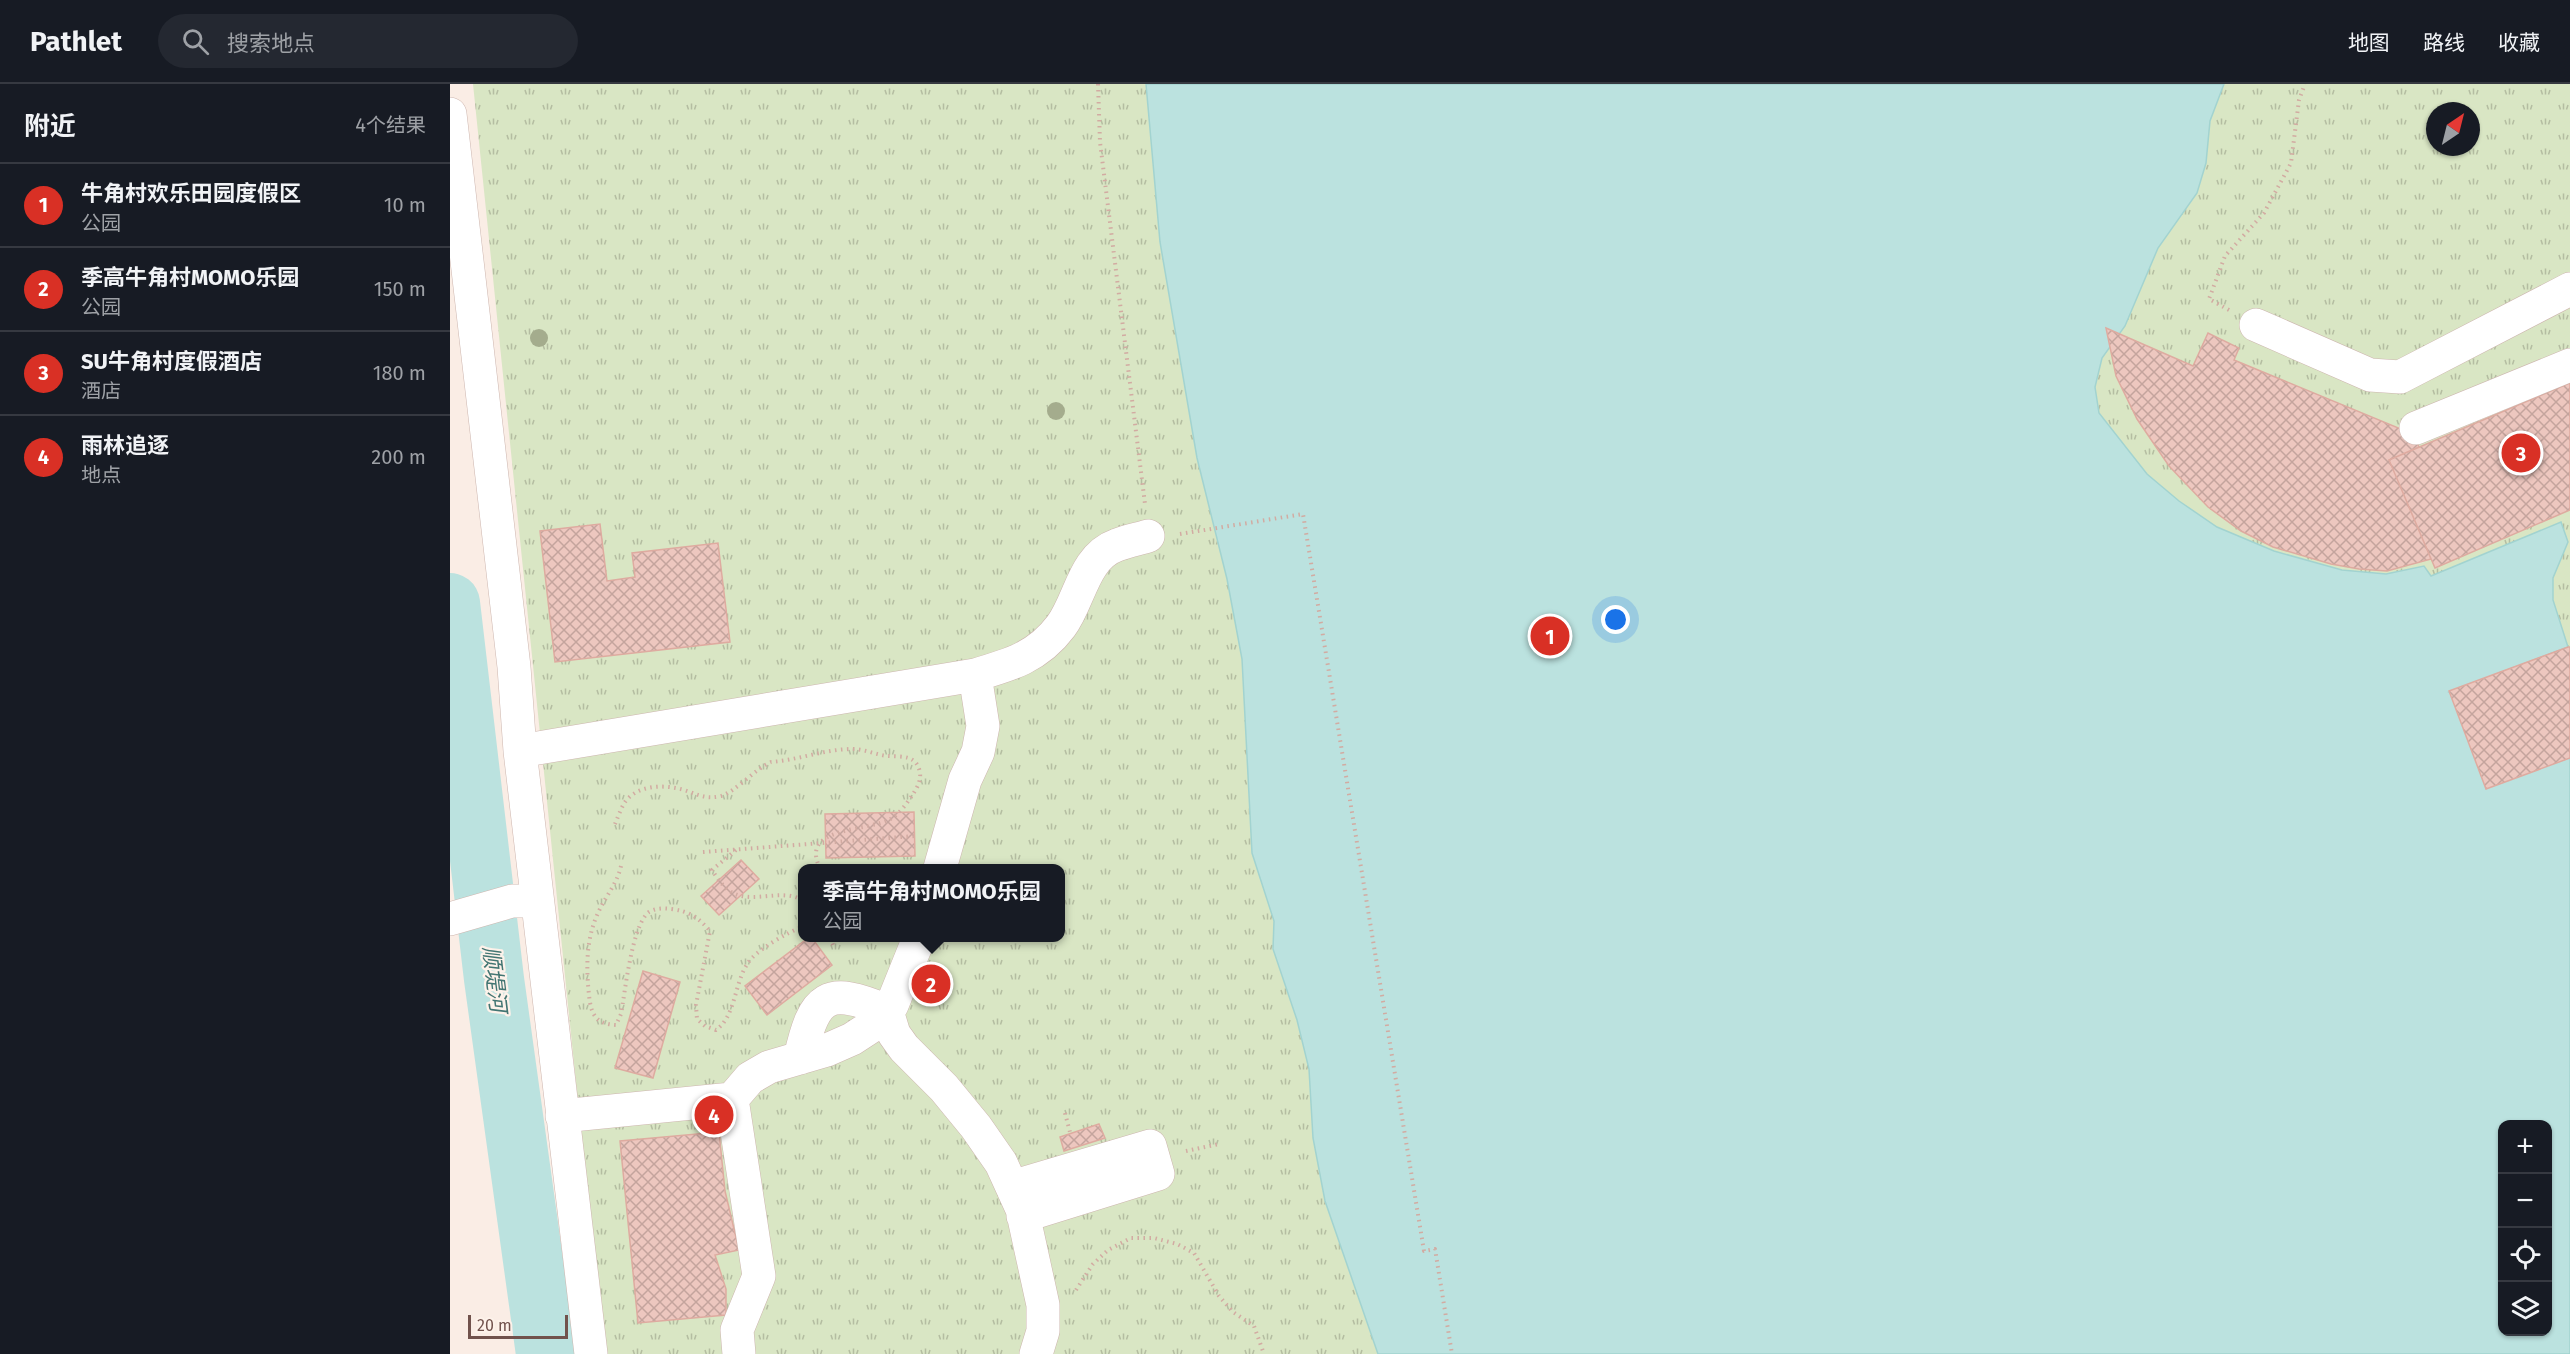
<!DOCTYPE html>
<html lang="zh">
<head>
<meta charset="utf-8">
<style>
	:root { --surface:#171b24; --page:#242831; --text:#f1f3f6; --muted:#9ea1a6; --line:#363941; --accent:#d93025 }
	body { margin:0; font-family:"Fira Sans","Noto Sans SC",sans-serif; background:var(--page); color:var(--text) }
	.controls { position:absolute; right:18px; bottom:18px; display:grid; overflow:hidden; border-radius:12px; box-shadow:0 2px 4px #0004 }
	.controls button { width:54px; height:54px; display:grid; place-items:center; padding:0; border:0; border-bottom:2px solid var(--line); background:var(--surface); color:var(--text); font:30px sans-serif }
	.compass { position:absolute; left:1976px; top:18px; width:54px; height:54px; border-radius:50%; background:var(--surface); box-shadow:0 2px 4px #0004; rotate:35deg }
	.scale { position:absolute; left:18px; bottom:15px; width:100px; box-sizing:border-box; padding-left:6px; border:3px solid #71524c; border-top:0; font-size:16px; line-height:21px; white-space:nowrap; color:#71524c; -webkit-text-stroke:4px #fdf2ea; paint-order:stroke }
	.you { position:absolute; left:1166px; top:536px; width:21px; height:21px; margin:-15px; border:4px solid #fff; border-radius:50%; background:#1a73e8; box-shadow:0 0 0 9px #1a73e833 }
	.badge { display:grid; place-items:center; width:39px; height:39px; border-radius:50%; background:var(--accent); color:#fff; font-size:20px; font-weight:700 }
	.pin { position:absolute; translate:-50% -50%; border:3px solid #fff; box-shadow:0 2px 6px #0006 }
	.popup { position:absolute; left:348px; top:780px; width:267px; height:78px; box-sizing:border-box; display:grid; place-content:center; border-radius:12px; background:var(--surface); filter:drop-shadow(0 2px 4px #0005); font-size:20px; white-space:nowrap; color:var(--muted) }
	.popup b { font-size:22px; color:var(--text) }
	.popup::after { content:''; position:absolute; left:50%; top:100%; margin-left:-12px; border:12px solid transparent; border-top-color:var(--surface) }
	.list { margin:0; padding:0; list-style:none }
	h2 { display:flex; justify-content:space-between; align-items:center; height:78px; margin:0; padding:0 24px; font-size:26px }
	h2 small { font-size:20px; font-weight:400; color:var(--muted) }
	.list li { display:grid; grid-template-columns:39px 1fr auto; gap:18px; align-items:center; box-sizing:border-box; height:84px; padding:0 24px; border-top:2px solid var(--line) }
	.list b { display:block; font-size:22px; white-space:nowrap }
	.list p { margin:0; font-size:20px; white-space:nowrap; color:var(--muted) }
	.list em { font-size:20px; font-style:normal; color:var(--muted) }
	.icon { flex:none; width:33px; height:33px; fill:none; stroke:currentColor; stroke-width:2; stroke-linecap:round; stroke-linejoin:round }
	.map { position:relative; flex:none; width:2120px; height:1270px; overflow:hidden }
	header { display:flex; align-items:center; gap:36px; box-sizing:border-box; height:84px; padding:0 30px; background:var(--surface); border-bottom:2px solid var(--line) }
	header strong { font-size:28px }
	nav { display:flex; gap:33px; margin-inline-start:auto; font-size:21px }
	.search { width:420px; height:54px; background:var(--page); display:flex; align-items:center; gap:15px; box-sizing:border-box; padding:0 21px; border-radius:33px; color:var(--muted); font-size:22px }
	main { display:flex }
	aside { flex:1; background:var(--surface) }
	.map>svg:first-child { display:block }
	.park { fill:url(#park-tufts); fill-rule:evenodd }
	.water { fill:#bbe2df; stroke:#a2d3d0; stroke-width:1.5; fill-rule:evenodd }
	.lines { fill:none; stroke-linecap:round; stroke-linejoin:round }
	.river { stroke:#bbe2df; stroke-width:60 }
	.building { fill:url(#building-cross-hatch); stroke:#deaba0; stroke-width:1.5 }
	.minor-casing { stroke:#cdb6af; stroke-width:34 }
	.path { stroke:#d2aba2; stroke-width:4; stroke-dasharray:1.5 4.5; stroke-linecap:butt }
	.minor { stroke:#fff; stroke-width:33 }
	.tree { fill:#a4ac8d }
	.labels { text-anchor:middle; stroke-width:4.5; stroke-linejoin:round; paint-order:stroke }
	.water-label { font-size:22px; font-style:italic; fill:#427572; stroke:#fdf2ea }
</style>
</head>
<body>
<header>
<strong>Pathlet</strong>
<div class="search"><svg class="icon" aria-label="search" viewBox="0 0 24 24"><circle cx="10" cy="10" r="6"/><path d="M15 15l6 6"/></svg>搜索地点</div>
<nav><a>地图</a><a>路线</a><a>收藏</a></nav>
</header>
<main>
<aside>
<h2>附近<small>4个结果</small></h2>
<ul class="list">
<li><span class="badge">1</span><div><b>牛角村欢乐田园度假区</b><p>公园</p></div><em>10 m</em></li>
<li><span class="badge">2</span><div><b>季高牛角村MOMO乐园</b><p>公园</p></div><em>150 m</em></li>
<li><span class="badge">3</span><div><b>SU牛角村度假酒店</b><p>酒店</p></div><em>180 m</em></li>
<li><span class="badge">4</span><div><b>雨林追逐</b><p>地点</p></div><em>200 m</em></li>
</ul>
</aside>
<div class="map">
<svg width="2120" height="1270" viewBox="0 0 2120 1270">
	<defs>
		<pattern id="park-tufts" width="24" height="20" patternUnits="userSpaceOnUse" patternTransform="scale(1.5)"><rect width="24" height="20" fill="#d9e6c4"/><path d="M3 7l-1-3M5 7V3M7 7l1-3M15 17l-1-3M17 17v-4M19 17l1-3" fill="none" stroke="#b4bda1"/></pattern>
		<pattern id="building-cross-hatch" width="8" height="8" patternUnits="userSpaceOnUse" patternTransform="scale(1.5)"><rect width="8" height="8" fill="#edc7bf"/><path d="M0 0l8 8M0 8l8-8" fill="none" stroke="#c4a49d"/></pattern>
	</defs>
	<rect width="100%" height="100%" fill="#faede5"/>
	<!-- park -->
	<path class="park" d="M23 0H2120V1270H154ZM1985 27H2021V63H1985ZM352 784H610V854H352ZM2052 1040H2098V1248H2052Z"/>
	<!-- water -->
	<path class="water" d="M696 0H1774L1760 37 1756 79 1747 109 1708 164 1675 242 1652 274 1645 303 1649 329 1697 390 1729 417 1767 443 1824 467 1892 486 1936 490 1974 482 1981 492 2111 438 2118 458 2103 494V516L2118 563 1999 608 2120 674V1270H928L875 1117 863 1054 859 985 847 936 823 865 824 837 802 769 792 575 777 495 747 374 710 158ZM2052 1040H2098V1248H2052Z"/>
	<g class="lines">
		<!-- river -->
		<path class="river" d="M0 519 44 895 96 1270"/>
	</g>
	<!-- building -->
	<path class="building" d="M1656 244 1743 282 1758 249 1789 264 1784 276 1963 350 1969 363 1939 376 1981 475 1937 487 1909 485 1881 480 1823 463 1791 447 1758 423 1719 382 1687 335 1666 292Z
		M2120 299V426L1985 484 1939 376Z
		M150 440 157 497 185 493 182 469 268 459 280 558 105 578 90 447Z
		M2118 563H2120V674L2036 705 1999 607Z
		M464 728 465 772 376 774 375 730Z
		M291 776 309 795 269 831 251 812Z
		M358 854H362L382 881 317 931 295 902Z
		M193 887 230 898 203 994 165 984Z
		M649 1040 655 1054 614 1067 610 1053Z
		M269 1048 275 1107 289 1166 265 1171 276 1205V1231L188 1239 170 1057Z"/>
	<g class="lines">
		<defs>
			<path id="minor" d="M0 30 64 583 70 667 141 1270
				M1806 241 1920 291 1950 293 2120 205
				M1966 344 2120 281
				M70 667 525 591C560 581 588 573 611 542 630 517 633 473 667 461 677 457 688 455 698 452
				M490 784 515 696 528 668 533 642 525 591
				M0 835 62 817H87
				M350 974C364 912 376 901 437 927L444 950 454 964 494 1004 526 1043 551 1079 572 1125 593 1221V1247L586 1270
				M282 1015 300 994 319 983 377 966 402 955 425 940 442 921 469 854
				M112 1032 282 1015 309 1192 287 1246 289 1270
				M562 1103 700 1062 708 1090 573 1132"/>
		</defs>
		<!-- minor casing -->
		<use href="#minor" class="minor-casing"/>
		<!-- path -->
		<path class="path" d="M648 0 650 58 695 420
			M1779 226 1759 215 1775 172 1814 129 1841 79 1849 16 1855 0
			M730 450 853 430 974 1167 985 1165 1002 1270
			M165 740C168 733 171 724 175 718 189 699 219 700 240 708 251 712 258 715 271 712 285 708 305 685 321 678 348 676 376 665 402 665 415 665 426 671 438 672 451 673 467 670 470 689 471 697 467 704 463 710 458 718 450 729 442 734 422 748 348 741 370 784
			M286 766 262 786C266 792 271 800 277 805 298 823 330 803 352 816
			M253 768 465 752
			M171 782C167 800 155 813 148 829 136 855 136 883 139 911 141 931 146 940 166 941L171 930C175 909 182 840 199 828 206 824 214 824 221 825 239 827 249 834 260 847L246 921 247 935 255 942 266 946C286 932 284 899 298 879 305 867 338 848 352 843
			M380 854 384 863
			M615 1029 621 1052
			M736 1067 769 1060
			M626 1206 643 1180 658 1166 681 1154H704L727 1160 744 1169 769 1212 783 1228 804 1242 814 1270"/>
		<!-- minor -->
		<use href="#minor" class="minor"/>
	</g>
	<!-- trees -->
	<g class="tree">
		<circle cx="89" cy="254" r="9"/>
		<circle cx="606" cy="327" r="9"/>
	</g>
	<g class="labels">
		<!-- water labels -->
		<g class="water-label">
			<text transform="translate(45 895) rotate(83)" y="8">顺堤河</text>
		</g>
	</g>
</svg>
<div class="controls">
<button>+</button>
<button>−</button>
<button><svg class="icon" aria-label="locate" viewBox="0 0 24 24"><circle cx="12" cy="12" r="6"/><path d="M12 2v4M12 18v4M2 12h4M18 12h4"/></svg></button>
<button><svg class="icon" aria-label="layers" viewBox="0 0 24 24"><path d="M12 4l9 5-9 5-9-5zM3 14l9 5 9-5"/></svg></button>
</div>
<svg class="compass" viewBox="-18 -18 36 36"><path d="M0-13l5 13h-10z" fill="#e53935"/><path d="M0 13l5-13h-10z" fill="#9ea1a6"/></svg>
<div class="scale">20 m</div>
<div class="you"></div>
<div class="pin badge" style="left:1100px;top:552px">1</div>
<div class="pin badge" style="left:481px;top:900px">2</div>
<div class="popup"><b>季高牛角村MOMO乐园</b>公园</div>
<div class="pin badge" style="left:2071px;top:369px">3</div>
<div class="pin badge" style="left:264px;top:1031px">4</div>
</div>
</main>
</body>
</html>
